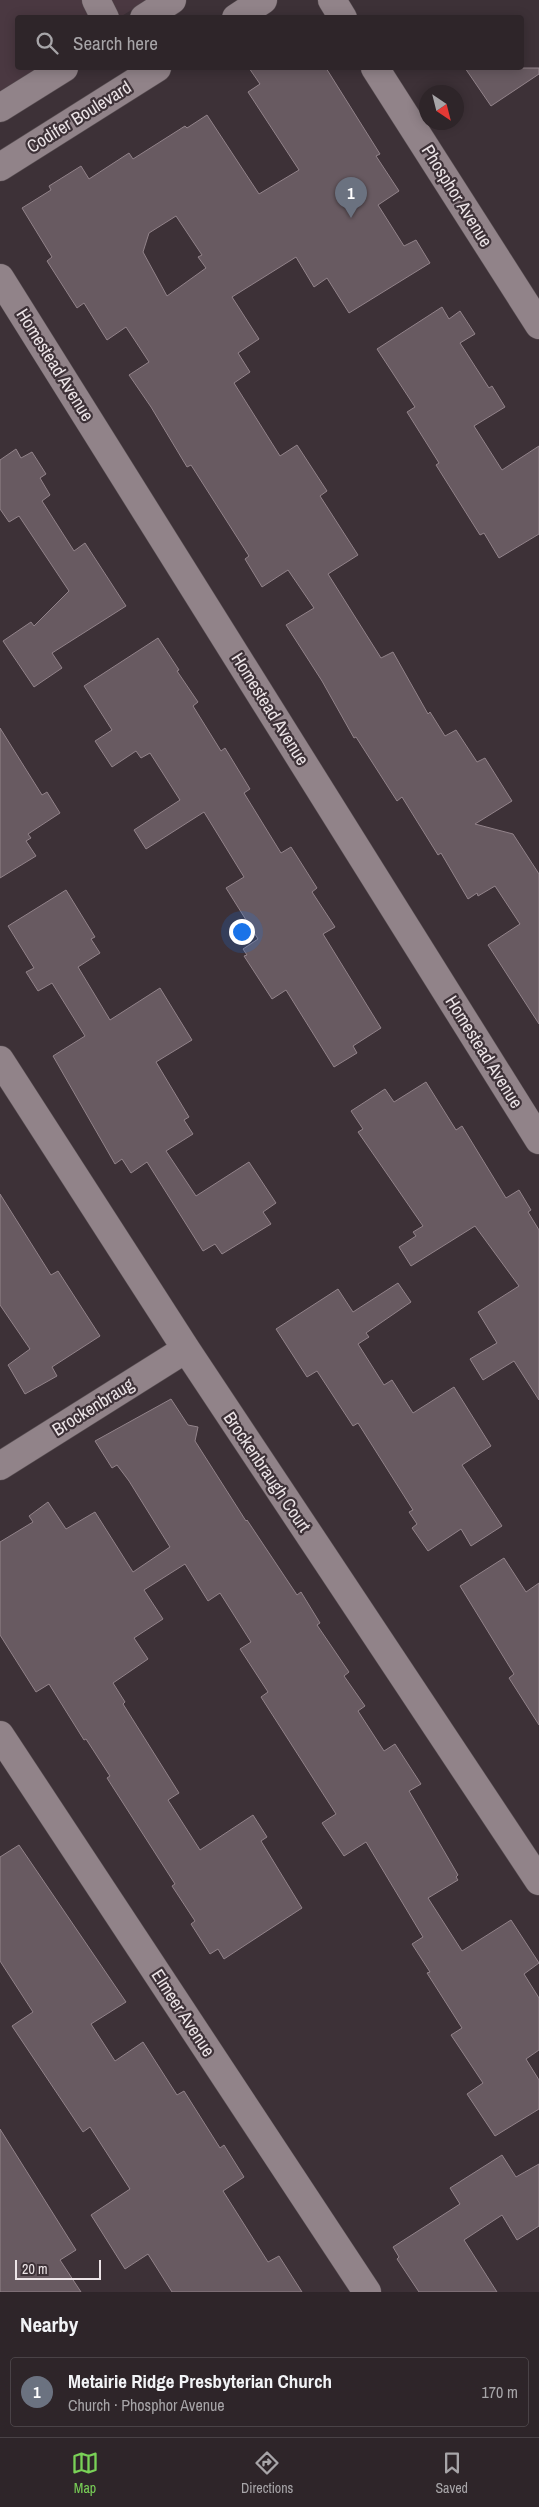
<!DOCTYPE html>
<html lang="en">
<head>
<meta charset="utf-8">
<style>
	:root { --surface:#2e2529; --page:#3a3135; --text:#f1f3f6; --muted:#a7a5a8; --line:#494246; --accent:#79d157 }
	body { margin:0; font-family:"Archivo Narrow",sans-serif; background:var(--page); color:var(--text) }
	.compass { position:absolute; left:419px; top:85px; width:45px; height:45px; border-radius:50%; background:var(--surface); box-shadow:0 2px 12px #0003; rotate:145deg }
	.scale { position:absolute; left:15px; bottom:12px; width:86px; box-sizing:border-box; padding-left:5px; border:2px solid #ece4e7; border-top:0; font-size:14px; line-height:18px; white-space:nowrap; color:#ece4e7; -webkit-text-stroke:4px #3d3137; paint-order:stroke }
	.you { position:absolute; left:241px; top:931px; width:18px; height:18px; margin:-12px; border:4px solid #fff; border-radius:50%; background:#1a73e8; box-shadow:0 0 0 8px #1a73e833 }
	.badge { display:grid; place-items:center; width:32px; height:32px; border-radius:50%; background:var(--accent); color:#fff; font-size:16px; font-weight:700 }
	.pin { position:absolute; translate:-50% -41px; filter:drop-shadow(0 1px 2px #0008) }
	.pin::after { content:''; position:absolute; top:26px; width:18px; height:15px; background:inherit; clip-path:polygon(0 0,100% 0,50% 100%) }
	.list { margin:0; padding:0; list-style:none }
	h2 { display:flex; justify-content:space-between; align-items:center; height:65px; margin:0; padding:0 20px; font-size:21px }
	h2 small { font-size:16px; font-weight:400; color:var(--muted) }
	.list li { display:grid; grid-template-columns:32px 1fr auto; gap:15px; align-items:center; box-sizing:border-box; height:70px; margin:0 10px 10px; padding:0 10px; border:1px solid var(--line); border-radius:5px }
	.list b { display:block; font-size:19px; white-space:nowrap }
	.list p { margin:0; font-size:16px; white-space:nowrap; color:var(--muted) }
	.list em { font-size:16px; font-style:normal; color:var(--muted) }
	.icon { flex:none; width:28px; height:28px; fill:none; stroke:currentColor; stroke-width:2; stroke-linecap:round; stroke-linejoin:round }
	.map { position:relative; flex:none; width:539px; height:2292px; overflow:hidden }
	.search { position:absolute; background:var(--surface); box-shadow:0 2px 12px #0003; left:15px; right:15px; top:15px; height:55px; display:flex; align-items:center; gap:12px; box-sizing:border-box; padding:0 18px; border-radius:5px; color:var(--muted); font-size:19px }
	.sheet { height:145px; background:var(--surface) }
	nav { display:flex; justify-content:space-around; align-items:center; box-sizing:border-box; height:70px; border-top:1px solid var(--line); background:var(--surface); font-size:14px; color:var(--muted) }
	nav a { display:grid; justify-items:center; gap:2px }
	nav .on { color:var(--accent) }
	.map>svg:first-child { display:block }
	.built { fill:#4a3841 }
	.building { fill:#685a61; stroke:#92838a; fill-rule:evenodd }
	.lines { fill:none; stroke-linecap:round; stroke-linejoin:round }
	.minor-casing { stroke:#584e52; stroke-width:29 }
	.minor { stroke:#918389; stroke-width:28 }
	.labels { text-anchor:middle; stroke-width:4.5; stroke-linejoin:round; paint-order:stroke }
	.street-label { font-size:18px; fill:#ece4e7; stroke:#3d3137 }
</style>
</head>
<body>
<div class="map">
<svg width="539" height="2292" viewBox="0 0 539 2292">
	<rect width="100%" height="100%" fill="#3d3137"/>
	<!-- built -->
	<path class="built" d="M0 0H148L120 17 18 18V68H41L0 93Z"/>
	<!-- building -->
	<path class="building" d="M249 68H326L380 154 376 156 399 191 378 205 404 246 416 240 430 263 349 313 327 278 314 287 296 257 232 297 259 339 238 353 250 372 234 383 280 456 297 445 327 491 320 496 358 555 328 574 381 658 393 652 428 714 430 712 445 736 456 730 477 762 485 758 512 801 475 824 513 834 539 874V1024L488 945 520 924 495 886 478 896 477 893 468 899 441 853 438 855 402 797 397 801 356 737 354 738 322 681 286 625 314 608 288 570 262 587 245 559 249 556 191 465 187 467 151 407 129 375 149 362 126 327 107 340 84 303 77 308 47 261 52 257 22 208 51 190 49 186 81 166 89 179 129 153 133 159 185 126 187 128 207 115 259 194 299 170 248 92 260 84ZM176 216 202 255 198 257 206 268 167 296 143 252 149 233Z
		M465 68H539V74L491 106Z
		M442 307 449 319 460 311 475 334 460 343 489 388 492 386 505 407 474 426 502 470 539 446V534L499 558 484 533 480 535 436 465 439 463 407 412 415 407 377 349Z
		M16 449 21 458 32 452 46 474 40 478 50 495 42 501 74 551 85 543 126 606 52 653 62 668 34 687 3 641 31 622 34 626 69 591 19 516 9 522 0 509V460Z
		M158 638 179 670 177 671 198 702 193 706 221 751 225 748 250 789 244 793 281 853 291 847 317 888 312 892 335 927 323 934 381 1028 353 1046 357 1053 334 1067 286 990 272 999 244 956 247 955 243 949 258 939 226 888 244 877 204 812 146 849 134 830 180 800 150 753 141 758 136 751 112 767 95 741 112 730 84 686Z
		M0 728 42 795 47 792 60 813 28 834 31 838 26 841 36 856 0 878Z
		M66 890 95 937 91 939 100 953 78 967 110 1020 160 988 192 1040 156 1062 189 1117 184 1120 193 1134 166 1151 196 1196 249 1162 276 1203 263 1212 271 1224 222 1254 215 1244 203 1251 147 1162 131 1173 122 1159 115 1164 53 1056 85 1036 52 983 38 991 26 972 34 968 8 926Z
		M426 1082 456 1130 462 1126 506 1198 519 1190 531 1210 528 1212 539 1230V1400L514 1361 483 1380 470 1359 497 1343 478 1312 519 1286 475 1226 411 1266 399 1247 416 1236 413 1232 423 1226 358 1132 363 1129 351 1111 385 1089 394 1102Z
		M0 1194 51 1275 58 1271 100 1336 52 1367 57 1376 25 1394 8 1365 30 1349 0 1305Z
		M398 1283 411 1302 366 1333 369 1337 358 1344 384 1385 392 1380 413 1413 454 1387 491 1446 462 1465 502 1526 471 1546 461 1529 428 1551 412 1528 417 1524 409 1512 413 1510 358 1423 353 1426 317 1371 307 1377 276 1329 338 1289 353 1312Z
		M171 1399 188 1425 198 1427 195 1441 246 1521 247 1520 297 1595 301 1592 320 1623 317 1625 349 1672 344 1676 365 1706 358 1711 384 1751 395 1744 421 1784 409 1791 458 1875 456 1877 458 1880 428 1898 462 1951 511 1920 539 1963 524 1974 539 1998V2050L526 2059 539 2080V2109L495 2136 467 2094 483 2083 451 2035 462 2028 427 1973 430 1972 412 1944 423 1937 366 1842 344 1856 322 1823 336 1814 261 1697 268 1692 240 1649 251 1642 220 1593 208 1601 185 1564 144 1590 163 1619 134 1638 148 1659 113 1683 125 1702 123 1704 179 1793 168 1800 200 1850 253 1815 267 1837 261 1841 302 1908 224 1959 218 1949 210 1954 191 1924 195 1921 172 1886 175 1884 107 1778 110 1776 86 1739 84 1740 49 1684 36 1692 0 1635V1542L33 1522 29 1516 48 1502 66 1529 95 1512 133 1572 170 1547 129 1481 117 1465 112 1468 95 1441Z
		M504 1558 526 1592 539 1583V1725L509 1678 514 1674 460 1586Z
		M19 1845 126 2002 91 2024 115 2061 143 2042 177 2095 184 2091 220 2148 224 2145 244 2177 223 2191 268 2262 279 2256 302 2292H172L148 2254 125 2269 91 2215 130 2189 90 2127 83 2132 12 2026 33 2012 0 1961V1857Z
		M0 2129 76 2250 60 2260 81 2292H0Z
		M502 2155 516 2177 539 2164V2226L517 2240 502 2215 464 2240 497 2292H419L397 2259 399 2257 393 2247 460 2204 450 2188Z"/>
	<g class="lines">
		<defs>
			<path id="minor" d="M96 0 105 18
				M332 0 343 18
				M144 18 172 0
				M236 18 263 0
				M375 68 539 325
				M0 108 64 68
				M0 167 157 68
				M0 278 539 1140
				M0 1060 186 1349 539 1881
				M0 1466 186 1349
				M0 1735 367 2292"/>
		</defs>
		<!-- minor casing -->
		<use href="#minor" class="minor-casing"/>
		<!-- minor -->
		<use href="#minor" class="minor"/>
	</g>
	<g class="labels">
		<!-- street labels -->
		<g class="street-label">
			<text transform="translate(79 117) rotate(-32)" y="6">Codifer Boulevard</text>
			<text transform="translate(457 196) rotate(58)" y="6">Phosphor Avenue</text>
			<text transform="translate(55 365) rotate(58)" y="6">Homestead Avenue</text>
			<text transform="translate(270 709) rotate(58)" y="6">Homestead Avenue</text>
			<text transform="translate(484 1052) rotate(58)" y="6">Homestead Avenue</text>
			<text transform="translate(93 1407) rotate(-32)" y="6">Brockenbraug</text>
			<text transform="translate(267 1472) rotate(56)" y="6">Brockenbraugh Court</text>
			<text transform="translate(183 2013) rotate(57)" y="6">Elmeer Avenue</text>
		</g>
	</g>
</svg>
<svg class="compass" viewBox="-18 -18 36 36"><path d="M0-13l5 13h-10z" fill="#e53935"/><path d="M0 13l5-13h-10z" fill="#a7a5a8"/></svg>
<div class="scale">20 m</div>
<div class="you"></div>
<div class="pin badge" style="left:351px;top:218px;background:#6b7280">1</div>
<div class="search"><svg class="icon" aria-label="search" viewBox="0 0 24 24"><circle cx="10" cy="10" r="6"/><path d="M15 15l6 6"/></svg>Search here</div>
</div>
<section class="sheet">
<h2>Nearby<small></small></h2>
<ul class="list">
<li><span class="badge" style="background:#6b7280">1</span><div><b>Metairie Ridge Presbyterian Church</b><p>Church · Phosphor Avenue</p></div><em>170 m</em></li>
</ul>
</section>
<nav>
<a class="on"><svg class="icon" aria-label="map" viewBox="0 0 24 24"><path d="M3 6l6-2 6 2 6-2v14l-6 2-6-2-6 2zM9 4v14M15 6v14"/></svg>Map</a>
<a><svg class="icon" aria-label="directions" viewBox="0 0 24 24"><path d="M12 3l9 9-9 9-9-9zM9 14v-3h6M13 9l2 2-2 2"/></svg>Directions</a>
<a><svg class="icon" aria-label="saved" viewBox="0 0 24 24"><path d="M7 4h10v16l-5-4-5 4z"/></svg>Saved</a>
</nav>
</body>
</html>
